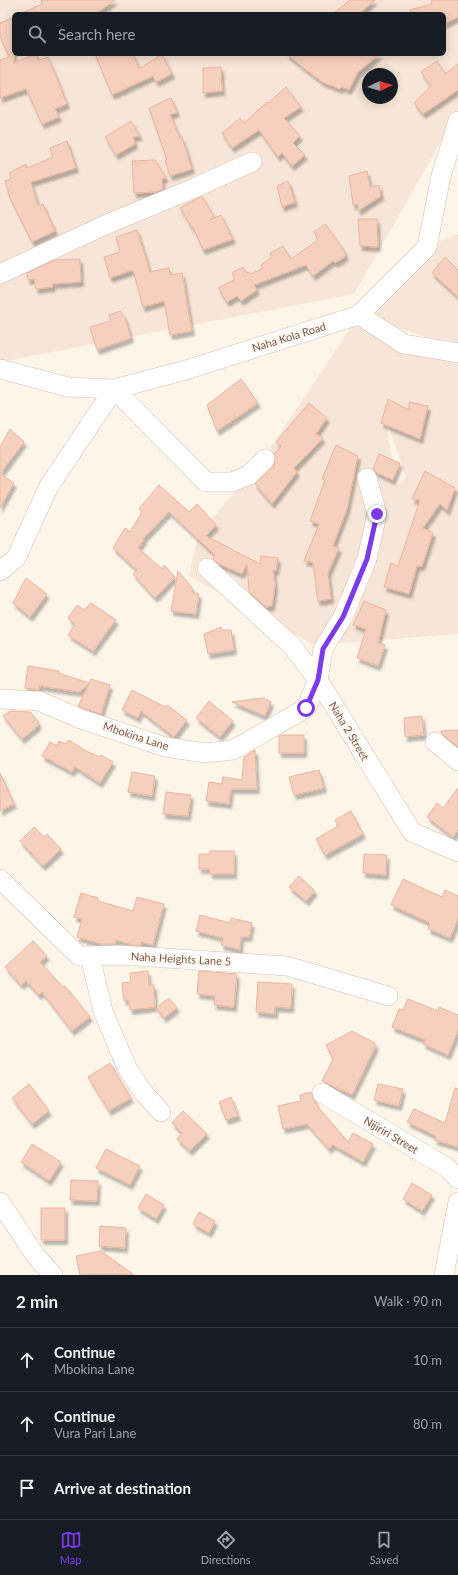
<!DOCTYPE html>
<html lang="en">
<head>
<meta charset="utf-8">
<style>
	:root { --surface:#171b24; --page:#20242c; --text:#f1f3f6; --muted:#9ea1a6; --line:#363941; --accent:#7c3aed }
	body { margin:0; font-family:Lato,sans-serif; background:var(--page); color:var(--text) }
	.compass { position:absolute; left:362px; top:68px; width:36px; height:36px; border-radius:50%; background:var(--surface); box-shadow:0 2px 10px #0003; rotate:86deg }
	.stop { position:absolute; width:12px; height:12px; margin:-9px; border:3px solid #7c3aed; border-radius:50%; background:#fff }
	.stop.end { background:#7c3aed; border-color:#fff; box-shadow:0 1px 4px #0008 }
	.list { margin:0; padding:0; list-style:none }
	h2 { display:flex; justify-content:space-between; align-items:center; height:52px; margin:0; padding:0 16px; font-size:17px }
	h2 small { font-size:13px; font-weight:400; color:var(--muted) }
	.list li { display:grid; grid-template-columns:26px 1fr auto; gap:12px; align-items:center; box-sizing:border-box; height:64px; padding:0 16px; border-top:1px solid var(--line) }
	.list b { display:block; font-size:15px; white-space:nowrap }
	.list p { margin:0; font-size:13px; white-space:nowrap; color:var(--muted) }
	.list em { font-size:13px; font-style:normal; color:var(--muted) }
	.icon { flex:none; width:22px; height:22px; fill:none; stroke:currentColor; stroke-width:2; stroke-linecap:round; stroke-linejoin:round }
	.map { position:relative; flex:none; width:458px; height:1275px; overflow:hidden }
	.search { position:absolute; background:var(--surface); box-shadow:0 2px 10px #0003; left:12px; right:12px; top:12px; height:44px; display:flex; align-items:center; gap:10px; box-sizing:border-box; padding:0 14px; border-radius:6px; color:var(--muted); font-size:15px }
	.sheet { height:244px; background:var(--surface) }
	nav { display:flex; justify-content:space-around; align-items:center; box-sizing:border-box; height:56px; border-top:1px solid var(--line); background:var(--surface); font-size:11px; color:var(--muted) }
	nav a { display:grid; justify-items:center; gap:2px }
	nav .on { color:var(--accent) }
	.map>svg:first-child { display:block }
	.residential { fill:#f7e6d7; fill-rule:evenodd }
	.building { fill:#f6d0be; stroke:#ebb59d; filter:url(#shadow) }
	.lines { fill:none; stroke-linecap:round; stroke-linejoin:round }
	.minor-casing { stroke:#d5bdb0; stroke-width:20 }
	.minor { stroke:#fff; stroke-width:19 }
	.route { stroke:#7c3aed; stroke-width:5 }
	.labels { text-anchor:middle; stroke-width:3.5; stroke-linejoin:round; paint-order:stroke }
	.street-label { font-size:11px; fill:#7d5849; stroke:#fff9f2 }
</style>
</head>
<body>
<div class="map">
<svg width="458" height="1275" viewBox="0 0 458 1275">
	<defs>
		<filter id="shadow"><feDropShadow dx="2.5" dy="4.5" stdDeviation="1" flood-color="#0004"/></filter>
	</defs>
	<rect width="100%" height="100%" fill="#fef5e9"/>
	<!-- residential -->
	<path class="residential" d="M0 0H458V115L445 135 354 294 0 362ZM14 14H444V54H14ZM368 74H392V98H368Z
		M458 234V348L362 316 404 344 458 353V634L314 645 189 576 198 535 265 456 359 315 427 247ZM385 416 406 477 396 485Z"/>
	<!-- building -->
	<path class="building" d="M41 0H115L96 14H20L42 4Z
		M350 0H375L359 14H333Z
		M431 0H458V17L444 24V14H410V10L432 4Z
		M14 17V63L35 54H36L39 60 48 57 67 104 55 109 59 117 42 124 26 89 0 98V60L9 57 0 36V23Z
		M95 54H133L139 69 162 54 172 74 156 82 153 76 112 95Z
		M286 54H380L358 72 349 90 342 87 340 89 322 82Z
		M437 61 445 74 458 64V90L423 114 414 103 431 86 421 72Z
		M221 67 222 91 203 93V68Z
		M286 87 301 107 284 118 300 136 293 143 305 155 292 166 282 153 278 157 259 130 232 148 222 133 240 118 244 123 267 102 268 103Z
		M171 98 177 112 170 115 180 138 182 137 192 169 170 176 165 160H167L149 108Z
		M131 121 140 136 133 137 135 144 116 155 105 137Z
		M67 141 76 168 31 182 38 206 43 204 55 231 32 242 10 198 5 181 11 179 9 173 26 164 27 168 53 157 50 148Z
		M155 160 166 178 162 179 163 189 155 192 134 193 132 161Z
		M367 171 370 187 379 185 381 196 358 211V204L353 205 349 176Z
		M288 181 295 202 282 207 277 186Z
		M202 196 214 217 210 220 221 215 233 239 203 250 193 227 192 228 180 208Z
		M358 219H377L378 247 360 246Z
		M325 224 345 252V257L335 263 333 261 313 276 306 265 254 285 257 290 241 301 237 296 227 302 218 288 235 279 232 273 243 267 247 273 249 272 250 274 262 269 261 265 271 258 270 253 283 246 291 259 318 240 314 232Z
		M137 230 150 272 169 268 170 275 182 273 192 331 170 335 164 301 143 307 133 270 110 278 104 257 120 252 116 237Z
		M445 257 458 270V297L432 273Z
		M80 259 81 282 52 284 53 287 36 289 34 279 28 280 27 273 55 260Z
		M120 311 125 318 131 338 97 350 90 327 111 321 109 315Z
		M241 379 258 403 217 431 207 405Z
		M388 399 409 410V402L428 406 420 439 381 423Z
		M309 403 327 418 316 434 323 438 294 468 297 472 272 504 255 484 273 467 275 462 274 454 281 446 276 442Z
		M10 429 24 442 0 474V447Z
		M336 445 358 456 347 509 333 546 339 548 328 573 331 599 318 601 313 562 304 561 319 524 310 521 325 480 322 479Z
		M379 454 400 463 393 480 377 473 373 469Z
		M425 471 455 488 447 511 440 504 423 528 433 533 422 566H417L409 594 384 587 391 563 398 566 420 500 412 499Z
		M0 474 14 483 0 508Z
		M159 485 189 512 197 504 216 525 206 536 260 564 261 556 278 558 276 571 273 570 275 586 272 606 266 607 249 592 247 564 242 574 219 564 213 559 215 555 169 512 143 539 144 540 138 548 162 569 164 565 175 577 155 598 133 574 137 570 113 548 125 528 130 532 142 512 139 509Z
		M178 571 193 589 192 592 199 594 196 614 171 611Z
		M26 578 47 594 30 617 13 603Z
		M364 601 386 610 378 643 385 645 378 666 357 658 366 629 353 625Z
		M91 603 116 620 93 651 68 635 75 624 68 618 77 605 84 610Z
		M221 627V630H231L234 650 208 654 204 634Z
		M28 666 59 671 58 673 89 683 91 679 110 685 101 714 78 706 89 684 79 692 40 686 39 690 25 688Z
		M132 690 165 707 167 705 187 720 174 737 141 711 138 718 122 710Z
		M263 698 271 702 265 716 232 702Z
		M209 701 233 721 220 737 196 718Z
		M10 711 30 712 38 721V726L22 739 3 716Z
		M422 716 424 735 405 737 404 718Z
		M458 730V747L441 733V731Z
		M281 735H304V753H279V736Z
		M69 740 88 752 100 757 101 755 113 762 100 783 75 767 72 772 42 756 50 742 57 746 59 741 65 744Z
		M255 750 257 789H231L229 804 206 801 209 782 222 784 223 777 242 780 244 757Z
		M319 770 324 788 294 795 289 777Z
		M132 772 155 776 152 796 128 792Z
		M0 773 14 804 0 811Z
		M458 788V830L453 837 427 817 437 803 443 808Z
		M166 792 191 795 188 816 163 814Z
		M351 811 363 834 325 855 316 839 338 826 335 820Z
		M34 827 44 837 47 834 61 849 43 866 20 841Z
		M210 851H234V874H210V869H199V854H210Z
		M364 854 387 855 386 875 363 873Z
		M299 876 315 891 306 901 289 887Z
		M403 879 442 897 445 890 458 896V919L450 938 428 929 430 923 391 905Z
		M81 893 98 898V901L133 911 137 897 164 904 153 945 141 942V945H132L116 940 115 944H101L77 937 82 919 74 917Z
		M200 915 230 923 231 918 252 923 249 937H241L240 950 221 945 223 938 196 931Z
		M33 941 47 956 40 962 63 987 65 986 90 1017 72 1031 42 992 39 995 26 981 21 985 5 967Z
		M148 971 149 985H154L155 1007 130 1010 129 1000 124 1001 122 983 131 982 130 973Z
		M199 971 237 974 234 1007 214 1005 215 996 197 994Z
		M258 982 292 984 291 1008 275 1007V1014L256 1012Z
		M169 998 177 1008 164 1018 156 1008Z
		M408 999 438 1011 439 1007 458 1015V1031L448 1055 423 1044 425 1040 392 1027 399 1009 403 1010Z
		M352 1031 375 1043V1048L352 1095 322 1081 333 1059 326 1045Z
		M110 1063 131 1098 109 1111 88 1077Z
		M29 1084 49 1111 32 1124 12 1098Z
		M378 1084 403 1089 399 1106 374 1100Z
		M455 1088 458 1089V1147L434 1140 436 1136 407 1122 414 1109 445 1123Z
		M311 1092 317 1106 348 1142 353 1133 373 1144 363 1162 333 1145 329 1149 307 1124 283 1129 278 1106 301 1101 300 1095Z
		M231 1097 238 1116 226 1120 219 1102Z
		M183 1111 207 1134 190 1151 177 1139 182 1133 172 1123Z
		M32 1144 61 1162 49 1181 21 1162Z
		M106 1149 140 1166 130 1185 96 1168Z
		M71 1180 98 1181 97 1201 70 1200Z
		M412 1183 432 1195 422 1211 403 1199Z
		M146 1194 164 1205 156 1219 138 1208Z
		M41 1208H65V1240H41Z
		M199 1212 215 1221 209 1233 193 1224Z
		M100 1226 126 1228 125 1248 99 1246Z
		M101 1251 134 1275H80L76 1256Z"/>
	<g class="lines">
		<defs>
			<path id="minor" d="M0 274 105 225 192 189 252 162
				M359 315 404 344 458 353
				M0 369 68 387 114 389 186 370 359 315 427 247 441 176 458 121
				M207 568 292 646 318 680 412 832 458 852
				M0 571 16 558 49 486 114 389 206 482H232L249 475 265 459
				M0 699 39 701 81 719 165 747 205 753 233 750 306 708 318 680 323 649 343 617 367 559 377 514 367 478
				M435 742 458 761
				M0 879 79 956 120 955 287 966 388 996
				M90 956 103 1011 127 1068 143 1092 161 1112
				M322 1093 446 1167 458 1179
				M0 1202 35 1255 53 1275
				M444 1275 458 1202"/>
		</defs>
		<!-- minor casing -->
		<use href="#minor" class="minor-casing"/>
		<!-- minor -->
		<use href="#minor" class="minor"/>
	</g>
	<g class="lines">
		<!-- route -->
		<path class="route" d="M306 708 318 680 323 649 343 617 367 559 377 514"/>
	</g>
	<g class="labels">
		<!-- street labels -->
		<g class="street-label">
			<text transform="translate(289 337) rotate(-17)" y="4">Naha Kola Road</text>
			<text transform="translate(349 731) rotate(59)" y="4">Naha 2 Street</text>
			<text transform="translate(136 736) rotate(18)" y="4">Mbokina Lane</text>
			<text transform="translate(181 959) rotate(3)" y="4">Naha Heights Lane 5</text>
			<text transform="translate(391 1135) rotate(31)" y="4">Nijiriri Street</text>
		</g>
	</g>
</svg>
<svg class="compass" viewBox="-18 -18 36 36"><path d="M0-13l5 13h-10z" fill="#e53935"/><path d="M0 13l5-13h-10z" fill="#9ea1a6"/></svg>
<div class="stop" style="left:306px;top:708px"></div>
<div class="stop end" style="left:377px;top:514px"></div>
<div class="search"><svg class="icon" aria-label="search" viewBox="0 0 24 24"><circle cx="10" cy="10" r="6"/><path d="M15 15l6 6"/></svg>Search here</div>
</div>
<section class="sheet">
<h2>2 min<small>Walk · 90 m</small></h2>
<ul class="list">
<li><svg class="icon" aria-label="ahead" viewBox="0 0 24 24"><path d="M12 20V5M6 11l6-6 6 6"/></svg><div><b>Continue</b><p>Mbokina Lane</p></div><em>10 m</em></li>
<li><svg class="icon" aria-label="ahead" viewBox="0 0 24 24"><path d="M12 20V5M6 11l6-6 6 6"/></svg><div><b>Continue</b><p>Vura Pari Lane</p></div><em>80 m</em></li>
<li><svg class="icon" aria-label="arrive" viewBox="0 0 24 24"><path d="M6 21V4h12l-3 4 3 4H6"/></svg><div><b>Arrive at destination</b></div></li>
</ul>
</section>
<nav>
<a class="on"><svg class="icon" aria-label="map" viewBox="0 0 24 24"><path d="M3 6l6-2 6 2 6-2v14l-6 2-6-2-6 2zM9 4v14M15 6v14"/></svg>Map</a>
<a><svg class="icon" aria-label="directions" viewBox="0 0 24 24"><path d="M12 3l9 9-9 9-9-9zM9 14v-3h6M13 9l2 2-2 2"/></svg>Directions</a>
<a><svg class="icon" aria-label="saved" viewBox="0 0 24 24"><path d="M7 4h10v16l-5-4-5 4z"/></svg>Saved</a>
</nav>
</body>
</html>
